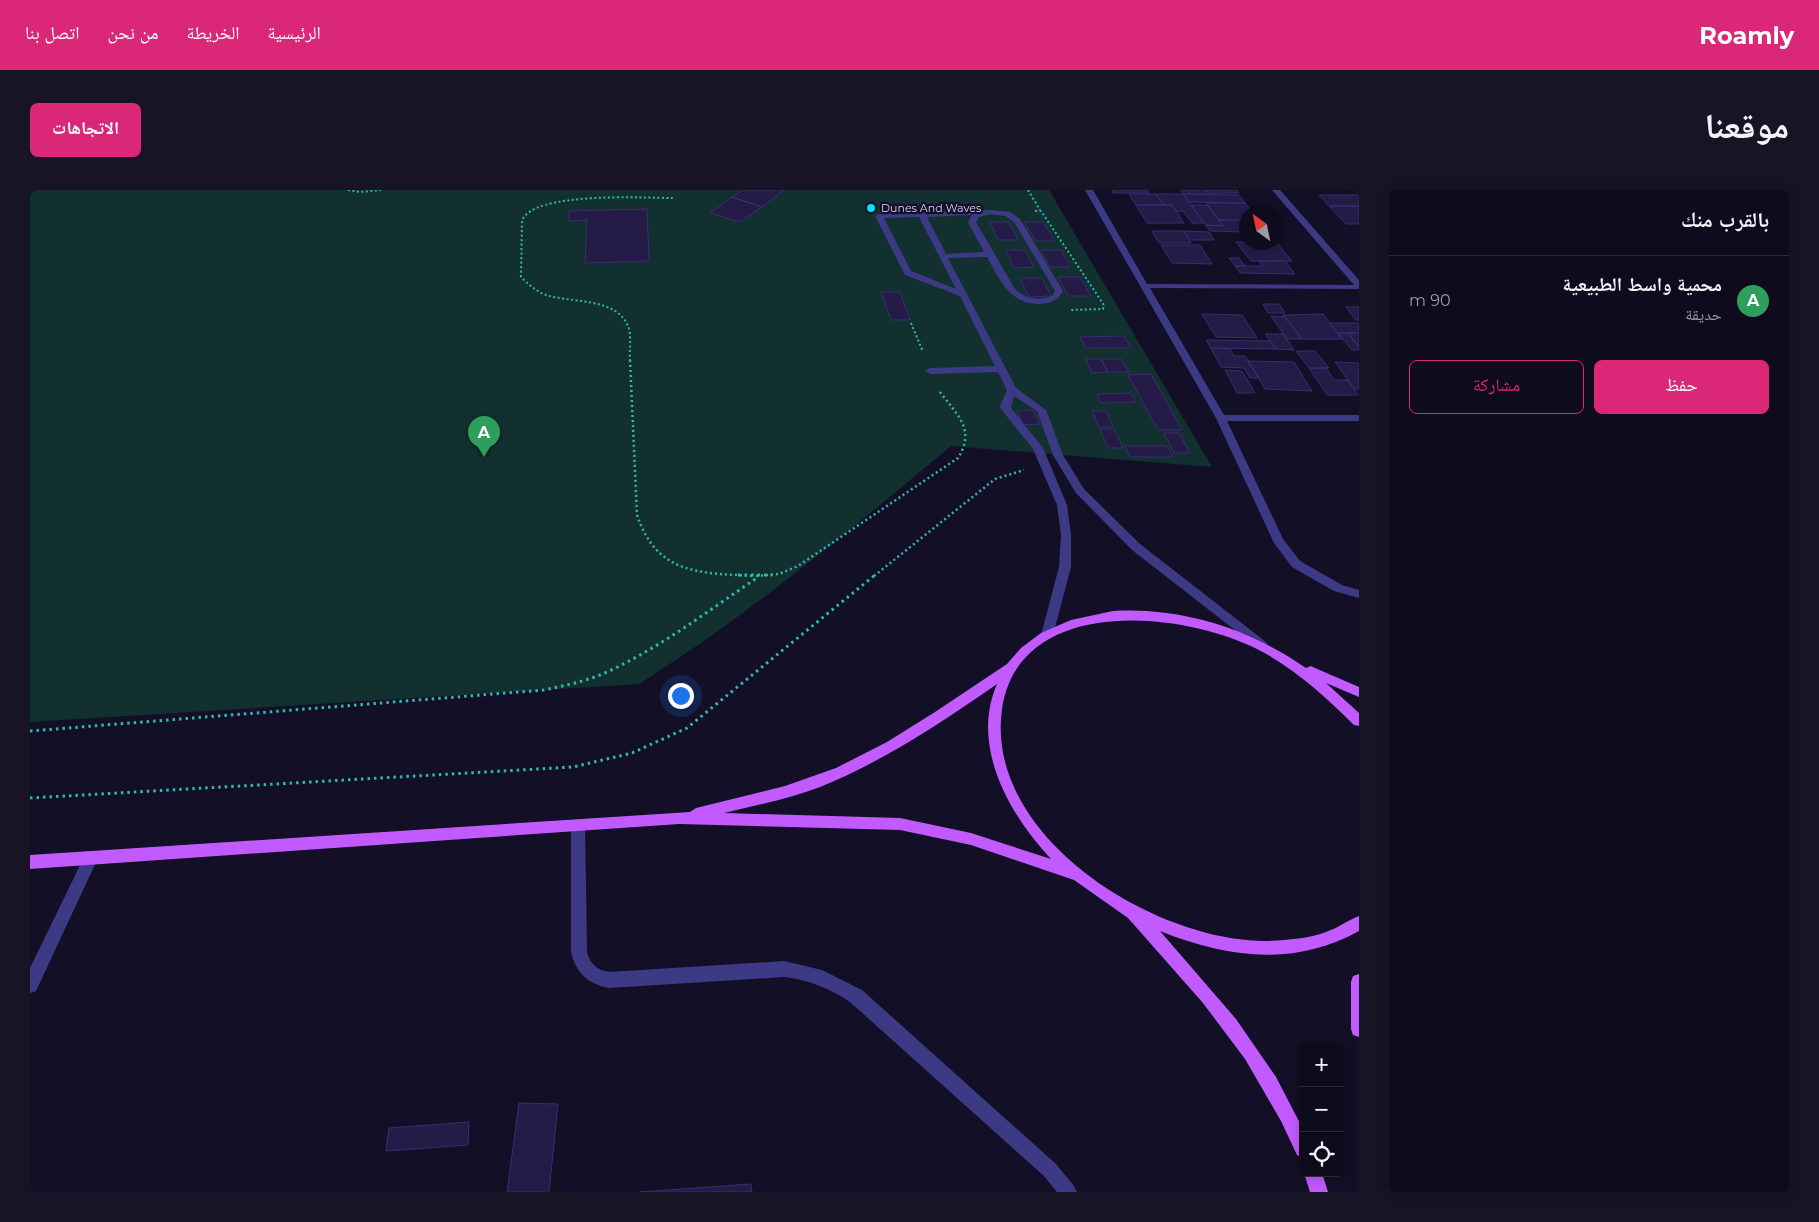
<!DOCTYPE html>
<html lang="ar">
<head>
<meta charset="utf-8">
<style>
	:root { --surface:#0e0b1c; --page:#171425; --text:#f1f3f6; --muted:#9b9ba3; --line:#2e2b3b; --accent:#db2777 }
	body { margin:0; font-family:Montserrat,"Noto Naskh Arabic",sans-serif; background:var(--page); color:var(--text); direction:rtl }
	.controls { position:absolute; right:15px; bottom:15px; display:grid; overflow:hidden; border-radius:8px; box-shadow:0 2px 12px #0003 }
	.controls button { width:45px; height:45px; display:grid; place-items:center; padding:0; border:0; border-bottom:1px solid var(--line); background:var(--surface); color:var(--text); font:25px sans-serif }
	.compass { position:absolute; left:1209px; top:15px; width:45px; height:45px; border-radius:50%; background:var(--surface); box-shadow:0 2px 12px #0003; rotate:327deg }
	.you { position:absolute; left:650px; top:505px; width:18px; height:18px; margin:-12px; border:4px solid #fff; border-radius:50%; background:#1a73e8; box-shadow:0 0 0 8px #1a73e833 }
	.badge { display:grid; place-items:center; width:32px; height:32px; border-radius:50%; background:var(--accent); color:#fff; font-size:16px; font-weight:700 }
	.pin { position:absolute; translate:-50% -41px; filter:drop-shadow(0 1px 2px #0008) }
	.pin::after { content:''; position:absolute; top:26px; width:18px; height:15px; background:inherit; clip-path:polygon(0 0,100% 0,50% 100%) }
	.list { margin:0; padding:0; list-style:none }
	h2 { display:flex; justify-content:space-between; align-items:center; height:65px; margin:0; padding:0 20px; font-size:21px }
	h2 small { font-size:16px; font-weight:400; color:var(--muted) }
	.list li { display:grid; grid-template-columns:32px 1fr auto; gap:15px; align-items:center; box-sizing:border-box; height:90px; padding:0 20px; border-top:1px solid var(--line) }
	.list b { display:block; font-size:19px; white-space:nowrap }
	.list p { margin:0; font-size:16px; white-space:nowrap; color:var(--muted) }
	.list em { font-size:16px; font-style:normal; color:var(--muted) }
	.actions { display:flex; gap:10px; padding:15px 20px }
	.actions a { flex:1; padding:11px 0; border:1px solid var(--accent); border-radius:8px; text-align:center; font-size:18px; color:var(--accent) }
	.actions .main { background:var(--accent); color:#fff }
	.icon { flex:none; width:28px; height:28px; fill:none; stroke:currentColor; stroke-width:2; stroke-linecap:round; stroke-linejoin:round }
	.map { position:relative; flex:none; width:1329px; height:1002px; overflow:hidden; direction:ltr; border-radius:8px }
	header { display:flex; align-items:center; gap:30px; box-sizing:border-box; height:70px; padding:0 25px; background:var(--accent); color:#fff }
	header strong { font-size:24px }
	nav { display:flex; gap:28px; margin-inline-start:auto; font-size:18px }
	.intro { display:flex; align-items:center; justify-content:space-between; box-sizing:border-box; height:120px; padding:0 30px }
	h1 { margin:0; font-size:35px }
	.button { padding:12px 22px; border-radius:8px; background:var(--accent); color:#fff; font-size:18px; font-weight:700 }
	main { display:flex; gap:30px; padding:0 30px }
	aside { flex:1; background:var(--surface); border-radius:8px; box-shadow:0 2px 12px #0003 }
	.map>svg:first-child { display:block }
	.green { fill:#12302f }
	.building { fill:#241b47; stroke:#3b2d73 }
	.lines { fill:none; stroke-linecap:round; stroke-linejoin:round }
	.path-far2 { stroke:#2fb8b0; stroke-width:2; stroke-dasharray:2 2.5; stroke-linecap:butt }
	.path-far1 { stroke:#2fb8b0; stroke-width:2.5; stroke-dasharray:2 3; stroke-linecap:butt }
	.path { stroke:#2fb8b0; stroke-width:3; stroke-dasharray:2.5 4; stroke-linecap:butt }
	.minor { fill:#3d3a85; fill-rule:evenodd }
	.major { fill:#c25bff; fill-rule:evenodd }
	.poi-dot { fill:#00e5ff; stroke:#130f26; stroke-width:2 }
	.labels { text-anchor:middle; stroke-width:4.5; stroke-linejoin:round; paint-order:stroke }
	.far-poi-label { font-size:11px; fill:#d9d4ff; stroke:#130f26; text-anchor:start }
</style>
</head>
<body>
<header>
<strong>Roamly</strong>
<nav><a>الرئيسية</a><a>الخريطة</a><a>من نحن</a><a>اتصل بنا</a></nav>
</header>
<div class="intro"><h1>موقعنا</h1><a class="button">الاتجاهات</a></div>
<main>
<aside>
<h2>بالقرب منك<small></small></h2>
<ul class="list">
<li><span class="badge" style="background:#2e9e5b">A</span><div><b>محمية واسط الطبيعية</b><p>حديقة</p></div><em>90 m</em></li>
</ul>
<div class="actions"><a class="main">حفظ</a><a>مشاركة</a></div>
</aside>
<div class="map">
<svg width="1329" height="1002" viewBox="0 0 1329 1002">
	<rect width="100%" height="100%" fill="#130f26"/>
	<!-- green -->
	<path class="green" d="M0 0H1019L1182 277 921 256C821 340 720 424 609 494L0 532Z"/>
	<!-- building -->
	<path class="building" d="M713 0H754L732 17 702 7Z
		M1082 0H1117L1119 3H1083Z
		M1151 0H1176L1179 4H1153Z
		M1176 0H1207L1209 3H1178Z
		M1099 4H1126L1134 15H1106Z
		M1126 4H1153L1174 33H1162L1153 21H1146L1142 15H1134Z
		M1153 4 1209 5 1215 13 1159 12Z
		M1289 5H1329V16H1299Z
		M702 7 732 17 710 32 680 23Z
		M1176 13H1215L1222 22H1216V30H1189Z
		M1106 15H1142L1154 33H1117Z
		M1161 15H1177L1193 36 1176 35Z
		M1299 16H1329V34H1316Z
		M617 19 619 71 555 73 557 30 539 31V21Z
		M1189 30H1216V42L1180 41 1176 35 1193 36Z
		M960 32H979L988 50H968Z
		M994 32H1013L1025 51H1006Z
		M1122 41H1154L1161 53H1129Z
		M1154 41 1179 42 1184 50H1159Z
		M1206 52H1246L1262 71H1221Z
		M1131 55H1170L1182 74 1142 73Z
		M976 60H995L1004 77 984 78Z
		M1011 60H1031L1040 77H1020Z
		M1199 68H1209L1215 76H1205Z
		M1229 71H1255L1265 84 1210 83 1205 76H1233Z
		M1028 87H1050L1061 106H1038Z
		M990 88H1012L1021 106 999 107Z
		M851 102H870L880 130H861Z
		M1233 114H1249L1255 123H1238Z
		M1316 117H1329V130H1326Z
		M1172 124 1212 125 1227 148 1186 147Z
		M1293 124 1312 149H1272L1253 125Z
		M1241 126 1255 127 1272 149H1257Z
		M1299 133H1328L1329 143H1308Z
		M1308 143H1318L1329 157V160H1322Z
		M1318 143H1329V157Z
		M1235 144H1253L1264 160 1246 159Z
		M1094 146 1101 158H1056L1050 147Z
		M1176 150 1241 151 1246 159 1181 158Z
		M1181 158 1200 159 1204 166H1215L1229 188H1220L1214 178 1191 177Z
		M1266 161H1285L1299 178H1279Z
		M1056 169H1071L1078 182 1062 183Z
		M1071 169H1091L1099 182H1078Z
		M1218 171 1264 172 1282 201 1235 199Z
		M1305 172 1329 173V199H1324Z
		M1279 178H1296L1304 190H1318L1328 205H1297Z
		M1195 180 1212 181 1225 203H1207Z
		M1121 184 1152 240H1128L1098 185Z
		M1101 203 1106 212 1071 213 1067 204Z
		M1003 220 1010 234 993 235 987 221Z
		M1062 221H1076L1083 237H1069Z
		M1070 239H1084L1093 258H1078Z
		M1134 243H1149L1160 263H1144Z
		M1095 256H1137L1143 267H1100Z
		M489 913 528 914 519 1002H477Z
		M439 932 438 955 356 961 359 938Z
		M721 994 722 1002H610Z"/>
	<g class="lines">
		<!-- path-far2 -->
		<path class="path-far2" d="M318 0 330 2 351 0
			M998 0 1010 20
			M1005 21H1011L1074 115 1073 119 1041 120
			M881 133 893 162
			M600 171C599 161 602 145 598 136 586 107 540 113 516 105 506 101 499 95 491 87L492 31C502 1 615 8 643 8"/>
		<!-- path-far1 -->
		<path class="path-far1" d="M600 170 607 325C627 385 670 383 724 386
			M726 386 749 384 768 376 928 268C946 239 927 225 910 202
			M844 386 965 289 994 280"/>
		<!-- path -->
		<path class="path" d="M708 385H742
			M0 541 514 500C533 496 552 492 570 485 626 461 676 422 727 388
			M0 608 543 577 602 563 657 538 845 385"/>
		<!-- minor -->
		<path class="minor" d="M1055 0H1063L1117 94 1324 95 1242 0H1250L1329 90V99L1120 98 1194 225H1329V231H1197L1253 349 1270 371 1312 395 1329 400V408L1304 401 1262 377 1244 353 1186 228Z
			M960 20 980 22 990 29 1033 101C1028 110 1022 113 1011 114 981 116 969 89 957 67L918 68 986 198 1016 220 1033 265 1054 299 1110 354 1236 452 1238 455 1236 458H1228L1102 360 1046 303 1023 265 1007 221 984 206 981 218 1013 258 1037 315 1041 345V377L1023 445 1017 450 1013 448 1011 445 1029 377 1031 345 1027 315 1003 259 971 219 970 216 977 200 968 182 900 184 895 181 900 178 965 176 930 106 875 85 845 26 849 24ZM960 24 975 26 984 32 1025 101 1022 106C1009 111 995 109 985 99L946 32 949 27ZM942 25 938 32 954 62 916 64 897 27ZM889 27 926 99 881 81 854 28Z
			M548 629 553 631 555 635 557 762C560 774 567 780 579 782L754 771 792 780 832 800 1026 974 1044 996 1047 1002H1027L1014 986 820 812C799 798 779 790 754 787L579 798C558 794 546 783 541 762V635L543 631Z
			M61 661 66 663 68 668 6 801 0 803V778L56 663Z"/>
		<!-- major -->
		<path class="major" d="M1083 421C1152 417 1220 439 1276 478L1281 476 1285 478 1329 497V507L1296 493 1329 523V536L1324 535C1295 506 1264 478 1227 459 1152 421 989 404 972 519 954 647 1125 752 1237 751 1256 750 1278 749 1296 742 1308 738 1318 730 1329 726V741C1264 777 1197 768 1130 741L1206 829 1246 887 1273 939V968L1267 965 1251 931 1215 869 1173 813 1098 728 1044 690 941 655 870 640 649 634 0 679V665L660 622 666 618 755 596 806 578 857 552 905 522 977 474 991 458 1011 443 1041 430ZM967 494C940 556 979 624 1021 669L941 643 870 628 694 623C726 615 759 609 790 597 854 571 911 533 967 494Z
			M1329 784V847L1323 845 1321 839V792L1323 786Z
			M1274 983H1292L1298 1002H1280Z"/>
	</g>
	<!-- markers -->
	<circle class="poi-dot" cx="841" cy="18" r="5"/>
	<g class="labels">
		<!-- far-poi labels -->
		<g class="far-poi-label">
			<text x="851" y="22">Dunes And Waves</text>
		</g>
	</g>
</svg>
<div class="controls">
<button>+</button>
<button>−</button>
<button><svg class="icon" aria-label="locate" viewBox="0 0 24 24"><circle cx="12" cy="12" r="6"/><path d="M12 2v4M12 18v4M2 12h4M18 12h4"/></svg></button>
</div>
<svg class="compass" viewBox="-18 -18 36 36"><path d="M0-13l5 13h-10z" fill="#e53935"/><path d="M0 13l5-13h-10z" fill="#9b9ba3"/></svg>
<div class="you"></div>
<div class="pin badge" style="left:454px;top:267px;background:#2e9e5b">A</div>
</div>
</main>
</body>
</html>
